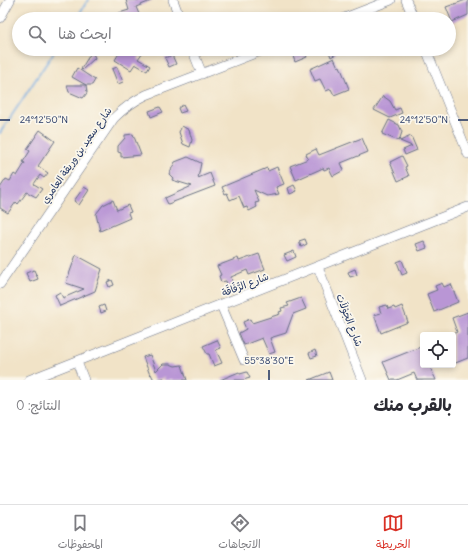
<!DOCTYPE html>
<html lang="ar">
<head>
<meta charset="utf-8">
<style>
	:root { --surface:#fff; --page:#f2f2f3; --text:#2b2b33; --muted:#7c7c81; --line:#e1e1e2; --accent:#d93025 }
	body { margin:0; font-family:Delius,"Playpen Sans Arabic",sans-serif; background:var(--page); color:var(--text); direction:rtl }
	.controls { position:absolute; right:12px; bottom:12px; display:grid; overflow:hidden; border-radius:4px; box-shadow:0 2px 6px #0003 }
	.controls button { width:36px; height:36px; display:grid; place-items:center; padding:0; border:0; border-bottom:1px solid var(--line); background:var(--surface); color:var(--text); font:20px sans-serif }
	.list { margin:0; padding:0; list-style:none }
	h2 { display:flex; justify-content:space-between; align-items:center; height:52px; margin:0; padding:0 16px; font-size:17px }
	h2 small { font-size:13px; font-weight:400; color:var(--muted) }
	.icon { flex:none; width:22px; height:22px; fill:none; stroke:currentColor; stroke-width:2; stroke-linecap:round; stroke-linejoin:round }
	.map { position:relative; flex:none; width:468px; height:380px; overflow:hidden; direction:ltr }
	.search { position:absolute; background:var(--surface); box-shadow:0 2px 6px #0003; left:12px; right:12px; top:12px; height:44px; display:flex; align-items:center; gap:10px; box-sizing:border-box; padding:0 14px; border-radius:22px; color:var(--muted); font-size:15px }
	.sheet { height:124px; background:var(--surface) }
	nav { display:flex; justify-content:space-around; align-items:center; box-sizing:border-box; height:56px; border-top:1px solid var(--line); background:var(--surface); font-size:11px; color:var(--muted) }
	nav a { display:grid; justify-items:center; gap:2px }
	nav .on { color:var(--accent) }
	.map>svg:first-child { display:block }
	.lines { fill:none; stroke-linecap:round; stroke-linejoin:round }
	.stream { stroke:#70a8df; stroke-width:2 }
	.building { fill:#b996d5 }
	.minor-casing { stroke:#666e83; stroke-width:10 }
	.minor { stroke:#fff; stroke-width:9 }
	.ticks { fill:none; stroke:#1b2f5e; stroke-width:1.5 }
	.labels { text-anchor:middle; stroke-width:3.5; stroke-linejoin:round; paint-order:stroke }
	.street-label { font-size:10px; fill:#1b2f5e; stroke:#fbf7ec }
	.ticks-label { font-size:10px; text-anchor:middle; fill:#1b2f5e; stroke:#fbf7ec; stroke-width:3.5; stroke-linejoin:round; paint-order:stroke }
</style>
</head>
<body>
<div class="map">
<svg width="468" height="380" viewBox="0 0 468 380">
	<rect width="100%" height="100%" fill="#fbf7ec"/>
	<filter id="ink" filterUnits="userSpaceOnUse"><feTurbulence type="fractalNoise" baseFrequency=".025" numOctaves="2"/><feDisplacementMap in="SourceGraphic" scale="8" xChannelSelector="R" yChannelSelector="G"/><feConvolveMatrix kernelMatrix="1 2 1 2 8 2 1 2 1" color-interpolation-filters="sRGB"/></filter>
	<filter id="wash" filterUnits="userSpaceOnUse"><feTurbulence type="fractalNoise" baseFrequency=".012" numOctaves="4" result="noise"/><feDisplacementMap in="SourceGraphic" scale="16" xChannelSelector="R" yChannelSelector="G"/><feGaussianBlur stdDeviation="0.9" result="paint"/><feColorMatrix in="noise" values="0 0 0 0 0 0 0 0 0 0 0 0 0 0 0 0 0 1.4 0 .05"/><feComposite in="paint" operator="in"/></filter>
	<g filter="url(#wash)">
		<rect width="100%" height="100%" fill="#f1e3c7"/>
		<g class="lines">
			<!-- stream -->
			<path class="stream" d="M76 19 88 0
				M0 133 56 49"/>
		</g>
		<g id="blocks">
			<!-- building -->
			<path class="building" d="M126 0H153L136 7 141 19H122L119 13 129 10Z
				M466 0H468V15L452 22 446 7Z
				M124 49H145L138 59 150 66 147 71 135 64 131 70 115 60 121 50 123 51Z
				M328 49H334L336 54 331 57Z
				M92 51 95 58 82 70 81 69Z
				M304 51 307 57 295 62 293 56Z
				M172 55 176 64 169 67 165 58Z
				M334 58 338 67 340 66 349 89 334 95 331 89 326 91 320 79 315 81 310 69Z
				M117 67 123 82 118 84 112 69Z
				M77 68 95 80 92 85H86L87 93 83 98 69 92 67 85H86L72 77Z
				M383 96 390 101 395 110 400 108 402 113 390 118 374 110Z
				M183 105 186 111 180 113 178 108Z
				M160 107 163 112 151 117 149 111Z
				M389 120 399 125 402 132 399 141 382 134Z
				M182 126 189 130 192 140 190 147 183 144 179 132Z
				M40 130 55 141 38 166 48 173 44 178 40 175 34 184 42 189 36 197 27 192 18 204 16 202 8 213 0 208V188L6 179 10 181 14 174 17 176 25 163 23 162 30 151 27 149Z
				M133 134 141 155 121 157V153L118 152V146L125 138V135Z
				M411 136 417 150 405 155 403 150 412 146 400 141Z
				M362 138 368 152 341 163 344 170 333 176 329 168 324 170 323 168 296 180 290 166 308 159 306 154 316 149 319 155Z
				M402 156 407 166 405 167 409 176 398 181 390 162Z
				M188 157 201 163 198 178 210 173 215 186 168 204 165 198 192 186 172 180 173 178 169 174 175 162Z
				M277 167 284 184 276 187 279 194 267 196 254 190 259 202 255 203 257 207 249 211 247 207 244 208 239 196 230 200 227 193 225 194 222 187 267 168 268 171Z
				M294 185 297 191 290 194 288 188Z
				M84 187 89 190 79 205 74 201Z
				M113 200 117 210 128 205 131 212 128 213 130 218 100 231 96 214 103 205Z
				M305 239 307 244 301 247 299 241Z
				M424 241 427 248 419 251 416 244Z
				M294 251 296 257 287 261 284 255Z
				M259 254 265 269 249 275 247 270 231 277 234 288 229 290 226 281 221 282 219 276 221 275 217 266 238 258 239 261Z
				M76 255 102 269 95 291 60 306 55 295 60 292 63 298 84 289 66 283Z
				M402 260 407 273 402 275 397 262Z
				M355 269 357 275 350 277 348 272Z
				M34 270 38 279 30 282 26 273Z
				M112 280 114 285 109 287 107 282Z
				M442 283 444 287 451 284 458 302 434 312 427 294 437 290 435 286Z
				M301 298 306 309 293 314 286 333 270 338 275 352 269 354 262 338 244 345 239 333 246 329 243 322 250 319 252 323 280 314 279 312 282 311 281 308 289 306 287 303Z
				M104 305 106 311 101 313 99 307Z
				M387 305 388 309 394 307 395 309 402 306 408 322 381 333 374 315 381 313 379 307Z
				M468 312V358L453 364V334L457 332 452 318Z
				M217 340 221 348 216 350 222 363 214 366 209 354H207L203 346Z
				M423 346V365H429L436 380H417L414 373 397 380H391L383 362Z
				M315 350 317 356 311 358 309 353Z
				M150 355 156 371 163 364H170L175 366 182 365 187 380H164V378L154 380 151 374 150 375 143 357Z
				M239 372 240 374 247 372 250 378 243 380H220Z
				M329 372 332 380H309Z"/>
		</g>
	</g>
	<g filter="url(#ink)">
		<use href="#blocks" fill-opacity="0" stroke="#666e83" stroke-width="1"/>
		<g class="lines">
			<defs>
				<path id="minor" d="M173 0 180 19
					M406 0 414 19
					M0 18 10 0
					M342 19 391 0
					M192 49 202 74
					M426 49 468 154
					M318 267 362 380
					M0 284 114 118C124 108 134 101 146 95L266 49
					M221 305 244 360
					M77 362 84 380
					M29 380 468 207"/>
			</defs>
			<!-- minor casing -->
			<use href="#minor" class="minor-casing"/>
			<!-- minor -->
			<use href="#minor" class="minor"/>
		</g>
	</g>
	<!-- ticks -->
	<path class="ticks" d="M0 120H10M458 120H468M269 370V380"/>
	<g class="labels">
		<!-- street labels -->
		<g class="street-label">
			<text transform="translate(76 155) rotate(-55)" y="4">شارع سعيد بن وريقة العامري</text>
			<text transform="translate(245 284) rotate(-21)" y="4">شارع الرُّفَاقَة</text>
			<text transform="translate(350 320) rotate(69)" y="4">شارع الجَوْلاَت</text>
		</g>
	</g>
	<g class="ticks-label">
		<text x="44" y="123">24°12'50"N</text>
		<text x="424" y="123">24°12'50"N</text>
		<text x="269" y="364">55°38'30"E</text>
	</g>
</svg>
<div class="controls">
<button><svg class="icon" aria-label="locate" viewBox="0 0 24 24"><circle cx="12" cy="12" r="6"/><path d="M12 2v4M12 18v4M2 12h4M18 12h4"/></svg></button>
</div>
<div class="search"><svg class="icon" aria-label="search" viewBox="0 0 24 24"><circle cx="10" cy="10" r="6"/><path d="M15 15l6 6"/></svg>ابحث هنا</div>
</div>
<section class="sheet">
<h2>بالقرب منك<small>النتائج: 0</small></h2>
<ul class="list">
</ul>
</section>
<nav>
<a class="on"><svg class="icon" aria-label="map" viewBox="0 0 24 24"><path d="M3 6l6-2 6 2 6-2v14l-6 2-6-2-6 2zM9 4v14M15 6v14"/></svg>الخريطة</a>
<a><svg class="icon" aria-label="directions" viewBox="0 0 24 24"><path d="M12 3l9 9-9 9-9-9zM9 14v-3h6M13 9l2 2-2 2"/></svg>الاتجاهات</a>
<a><svg class="icon" aria-label="saved" viewBox="0 0 24 24"><path d="M7 4h10v16l-5-4-5 4z"/></svg>المحفوظات</a>
</nav>
</body>
</html>
